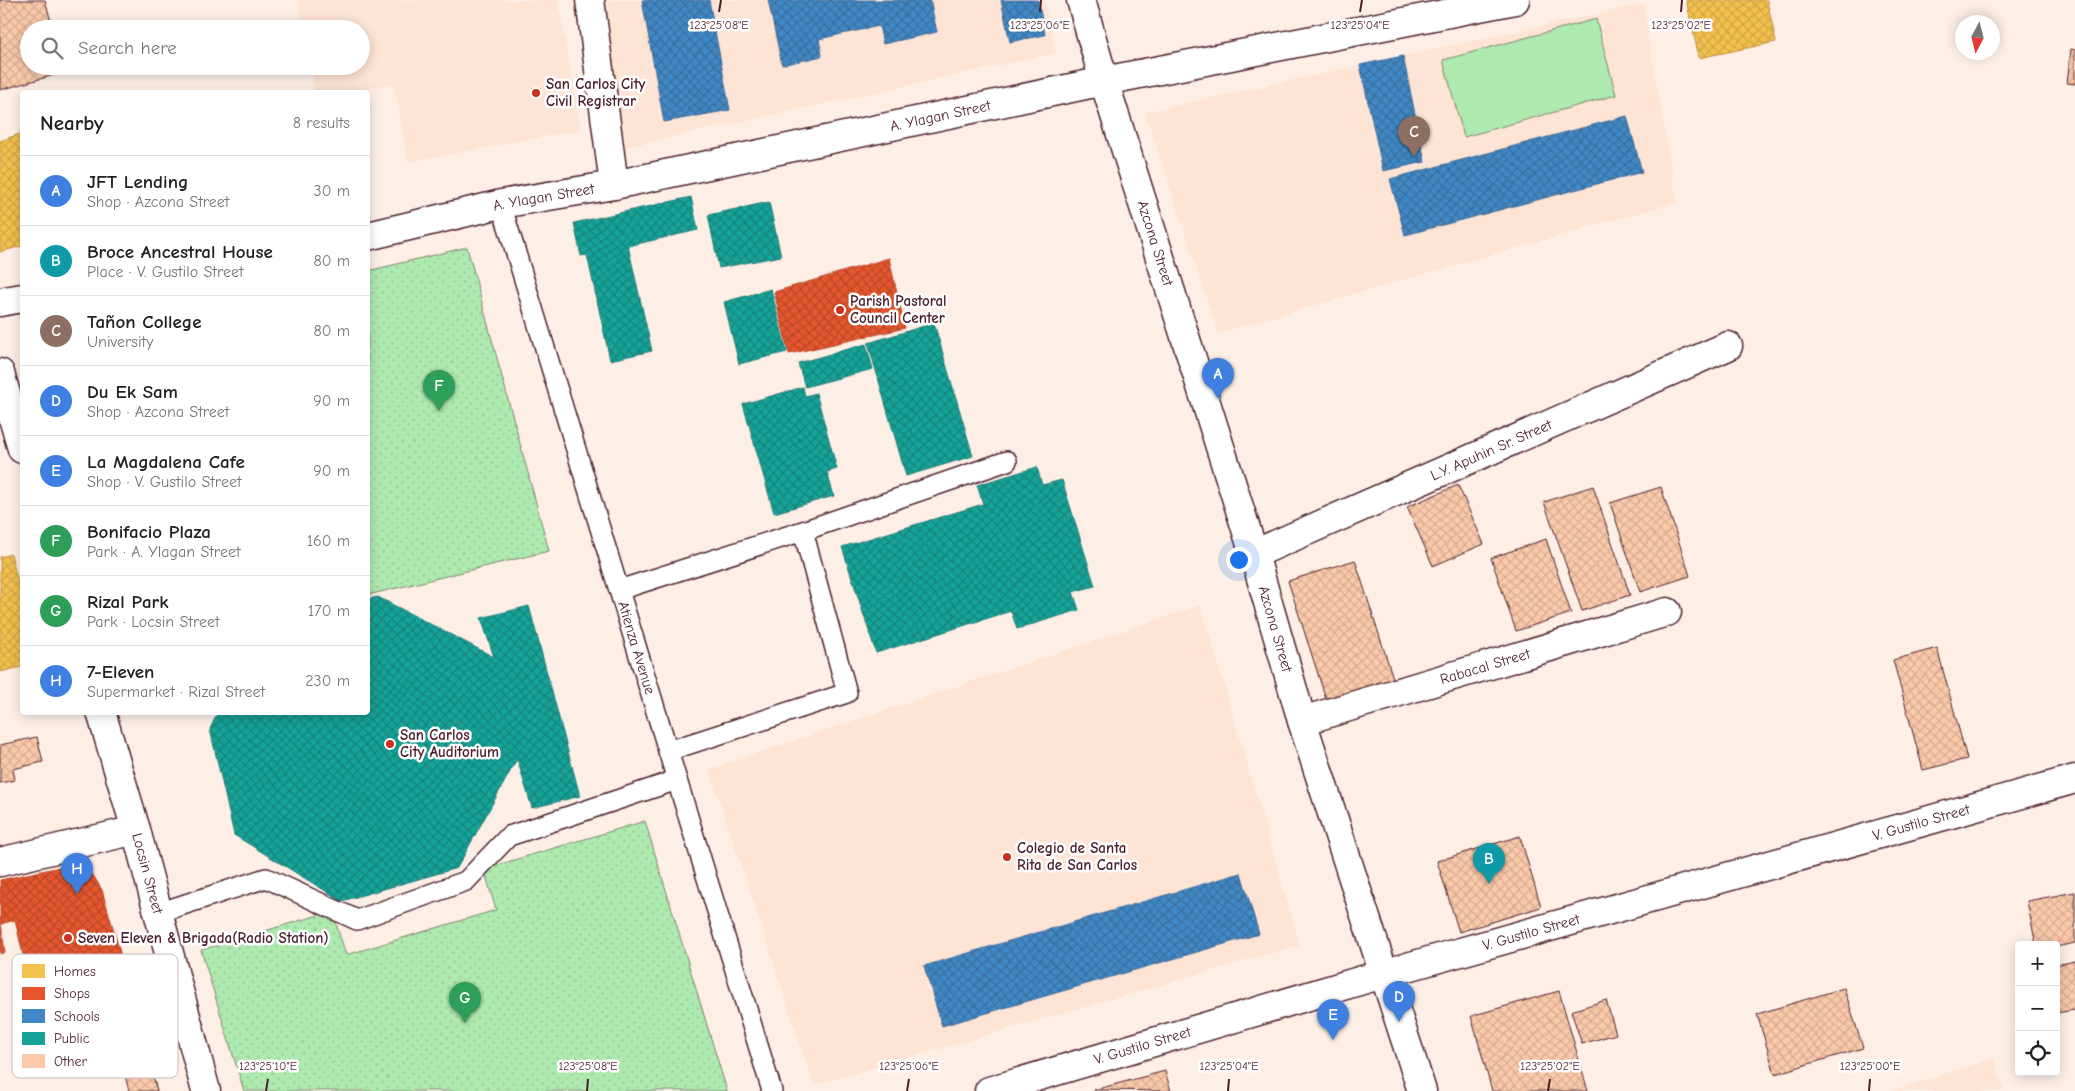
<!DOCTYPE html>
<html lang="en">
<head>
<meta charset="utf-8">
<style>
	:root { --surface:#fff; --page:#f6f6f6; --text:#222; --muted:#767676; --line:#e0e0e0; --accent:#c8321e }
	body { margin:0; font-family:"Comic Neue",sans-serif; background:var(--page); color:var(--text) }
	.controls { position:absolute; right:15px; bottom:15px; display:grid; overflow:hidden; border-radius:5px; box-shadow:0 2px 12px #0003 }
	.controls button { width:45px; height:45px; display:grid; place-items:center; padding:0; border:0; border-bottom:1px solid var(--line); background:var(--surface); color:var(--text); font:25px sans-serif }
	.compass { position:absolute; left:1955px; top:15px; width:45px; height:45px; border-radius:50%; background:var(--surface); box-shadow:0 2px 12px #0003; rotate:187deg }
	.you { position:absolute; left:1238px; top:559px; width:18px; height:18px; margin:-12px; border:4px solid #fff; border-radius:50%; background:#1a73e8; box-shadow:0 0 0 8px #1a73e833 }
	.badge { display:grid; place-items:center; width:32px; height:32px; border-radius:50%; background:var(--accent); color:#fff; font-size:16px; font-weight:700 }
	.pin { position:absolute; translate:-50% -41px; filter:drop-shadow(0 1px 2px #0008) }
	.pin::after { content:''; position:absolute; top:26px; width:18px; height:15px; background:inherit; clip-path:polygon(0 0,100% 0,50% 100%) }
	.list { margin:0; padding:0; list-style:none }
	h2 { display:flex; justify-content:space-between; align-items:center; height:65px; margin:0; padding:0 20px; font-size:21px }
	h2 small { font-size:16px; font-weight:400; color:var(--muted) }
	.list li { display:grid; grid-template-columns:32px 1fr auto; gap:15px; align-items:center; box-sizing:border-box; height:70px; padding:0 20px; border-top:1px solid var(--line) }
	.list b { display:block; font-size:19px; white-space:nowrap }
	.list p { margin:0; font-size:16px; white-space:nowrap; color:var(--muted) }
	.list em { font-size:16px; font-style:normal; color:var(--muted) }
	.icon { flex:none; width:28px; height:28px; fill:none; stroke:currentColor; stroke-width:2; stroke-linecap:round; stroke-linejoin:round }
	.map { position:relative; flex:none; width:2075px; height:1091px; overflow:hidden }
	.search { position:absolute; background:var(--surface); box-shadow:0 2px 12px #0003; left:20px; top:20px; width:350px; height:55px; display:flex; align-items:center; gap:12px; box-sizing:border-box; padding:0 18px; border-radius:28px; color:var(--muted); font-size:19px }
	.panel { position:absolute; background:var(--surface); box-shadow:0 2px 12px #0003; left:20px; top:90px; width:350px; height:625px; border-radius:5px }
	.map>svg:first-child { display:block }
	.built { fill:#fde4d4 }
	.park { fill:url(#park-dots); stroke:#7c846d }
	.pitch { fill:#aee9af; stroke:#7c846d }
	.homes { fill:url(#homes-cross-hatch); stroke:#c09044 }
	.shops { fill:url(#shops-cross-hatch); stroke:#b6462d }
	.schools { fill:url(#schools-cross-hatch); stroke:#426897 }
	.public { fill:url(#public-cross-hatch); stroke:#267b77 }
	.building { fill:url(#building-cross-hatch); stroke:#4a1f2b }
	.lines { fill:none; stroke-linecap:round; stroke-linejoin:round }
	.service-casing { stroke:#4a1f2b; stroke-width:22 }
	.minor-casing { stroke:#4a1f2b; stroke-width:31 }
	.tertiary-casing { stroke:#4a1f2b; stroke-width:31 }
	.service { stroke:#fff; stroke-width:19 }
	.minor { stroke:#fff; stroke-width:28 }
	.tertiary { stroke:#fff; stroke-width:28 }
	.ticks { fill:none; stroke:#4a1f2b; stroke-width:2 }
	.poi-dot { fill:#c8321e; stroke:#fff; stroke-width:2 }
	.labels { text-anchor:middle; stroke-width:5; stroke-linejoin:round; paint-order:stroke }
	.poi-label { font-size:15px; font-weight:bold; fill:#4a1f2b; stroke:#fff; text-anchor:start }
	.street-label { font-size:15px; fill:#4a1f2b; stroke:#fff }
	.key { fill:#fff; stroke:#c9bcbf; stroke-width:1 }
	.key-label { font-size:14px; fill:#4a1f2b }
	.ticks-label { font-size:12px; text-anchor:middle; fill:#4a1f2b; stroke:#fff; stroke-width:5; stroke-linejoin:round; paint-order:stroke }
</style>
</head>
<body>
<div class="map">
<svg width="2075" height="1091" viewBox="0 0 2075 1091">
	<defs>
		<pattern id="park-dots" width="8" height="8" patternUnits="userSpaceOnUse" patternTransform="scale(1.25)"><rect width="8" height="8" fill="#aee9af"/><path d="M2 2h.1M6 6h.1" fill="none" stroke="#97c797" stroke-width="1.8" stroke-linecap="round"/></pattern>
		<pattern id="homes-cross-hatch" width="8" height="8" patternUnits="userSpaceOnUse" patternTransform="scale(1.25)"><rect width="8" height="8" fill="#f2c14e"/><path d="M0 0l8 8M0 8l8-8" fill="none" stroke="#d1a544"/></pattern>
		<pattern id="shops-cross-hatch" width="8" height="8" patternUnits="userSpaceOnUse" patternTransform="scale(1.25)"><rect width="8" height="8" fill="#e4572e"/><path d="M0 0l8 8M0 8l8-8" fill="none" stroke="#bb4727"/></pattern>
		<pattern id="schools-cross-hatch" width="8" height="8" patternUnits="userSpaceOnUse" patternTransform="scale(1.25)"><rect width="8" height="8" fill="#3f88c5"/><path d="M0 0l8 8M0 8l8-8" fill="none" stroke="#376fa0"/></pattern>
		<pattern id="public-cross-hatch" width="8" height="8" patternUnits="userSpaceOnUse" patternTransform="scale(1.25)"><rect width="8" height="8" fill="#17a398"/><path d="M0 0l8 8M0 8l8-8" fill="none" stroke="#17847c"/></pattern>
		<pattern id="building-cross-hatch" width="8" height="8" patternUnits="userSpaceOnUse" patternTransform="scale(1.25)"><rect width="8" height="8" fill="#fac9aa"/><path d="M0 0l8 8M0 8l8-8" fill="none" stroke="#d8ac92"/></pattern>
	</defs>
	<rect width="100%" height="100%" fill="#feefe6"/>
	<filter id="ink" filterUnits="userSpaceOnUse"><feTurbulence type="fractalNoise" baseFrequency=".02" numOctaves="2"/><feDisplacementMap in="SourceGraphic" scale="10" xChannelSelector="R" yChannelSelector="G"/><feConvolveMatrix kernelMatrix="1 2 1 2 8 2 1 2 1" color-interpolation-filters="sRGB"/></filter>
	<g filter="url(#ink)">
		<!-- built -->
		<path class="built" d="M298 0H558L581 130 408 162 394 84 348 92H315L310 66H361V29H303Z
			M600 0H1044L1056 53 622 148Z
			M1643 4 1677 202 1218 333 1145 112Z
			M1201 605 1300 945 814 1085 709 769Z
			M1994 1058 2004 1091H1891Z"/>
		<!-- park -->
		<path class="park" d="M467 247 549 551 368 595V271Z
			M645 821 727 1091H244L201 950 332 911 346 955 496 910 484 869Z"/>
		<!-- pitch -->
		<path class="pitch" d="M1596 19 1616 95 1464 137 1443 60Z"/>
		<!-- homes -->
		<path class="homes" d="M1686 0H1767L1776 42 1699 58Z
			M22 133V246L0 252V141Z
			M11 554 22 599V667L0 672V557Z"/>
		<!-- shops -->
		<path class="shops" d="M889 258 905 328 789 354 774 292Z
			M69 865 93 875 102 890 124 966 33 997 15 920 1 924 5 952 0 954V880Z"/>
		<!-- schools -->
		<path class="schools" d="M642 0H709L730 110 664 122Z
			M768 0H930L937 32 883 44 879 26 819 39 822 56 782 65Z
			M1001 0H1038L1045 35 1010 42Z
			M1403 56 1425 162 1383 171 1360 65Z
			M1627 116 1642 172 1405 235 1390 179Z
			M1241 873 1259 934 942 1026 924 966Z"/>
		<!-- public -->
		<path class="public" d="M691 197 698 230 628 246 652 351 610 360 587 255 581 256 574 223Z
			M769 202 781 256 719 268 708 215Z
			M771 289 787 352 739 364 724 302Z
			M934 323 973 456 906 476 868 343Z
			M866 344 873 369 805 387 798 363Z
			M803 387 805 396 816 393 837 469 827 472 834 496 774 513 743 404Z
			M1037 467 1042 485 1062 480 1095 586 1073 592 1079 610 1017 629 1011 611 876 653 842 547 983 504 977 485Z
			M378 597 494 657 481 618 529 606 580 796 532 808 517 759 457 868 342 901 234 835 210 729 218 712H368V599Z"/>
		<!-- building -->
		<path class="building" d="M0 0H45L53 29H29V66H63L65 72 0 90Z
			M2071 49 2075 50V84L2067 83Z
			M1458 485 1484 544 1433 566 1407 507Z
			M1593 486 1630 595 1582 611 1544 502Z
			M1661 487 1690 576 1640 592 1610 503Z
			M1546 539 1571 613 1516 631 1491 558Z
			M1355 560 1394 681 1327 702 1288 581Z
			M1937 648 1967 759 1923 770 1893 660Z
			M37 737 43 762 13 769 15 780 0 783V745Z
			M1520 836 1541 907 1459 932 1437 861Z
			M2075 892V943L2056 947V945H2036L2027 901Z
			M2075 961V1010L2056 1013V965Z
			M129 986 157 1091H129L114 1033 47 1050 36 1010Z
			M1844 988 1863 1048 1775 1074 1757 1014Z
			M1559 991 1588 1091H1492L1471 1016Z
			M1606 1000 1616 1034 1582 1044 1571 1011Z
			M1165 1071 1171 1091 1094 1090Z"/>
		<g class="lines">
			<defs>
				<g id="service">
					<path id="s1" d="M501 204 772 1091"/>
					<path d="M619 590 803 531 1007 461"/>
					<path d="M668 751 847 693 803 531"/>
					<path d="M158 913 266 878 357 920 466 881 509 836 677 780"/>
				</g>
				<g id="minor">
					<path d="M590 0 614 185"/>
					<path d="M1081 0 1104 81"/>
					<path id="s2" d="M1254 554 1728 346"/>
					<path id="s3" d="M1302 721 1667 612"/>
					<path d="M0 862 136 830"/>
				</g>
				<g id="tertiary">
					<path id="s4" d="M1104 81 1254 554 1302 721 1422 1091"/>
					<path id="s5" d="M368 236 501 204 614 185 1104 81 1515 0"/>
					<path d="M0 302 22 298"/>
					<path d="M0 373 22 449"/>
					<path id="s6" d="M101 712 136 830 206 1091"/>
					<path id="s7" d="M989 1091 1386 973 2075 779"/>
				</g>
			</defs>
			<!-- service casing -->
			<use href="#service" class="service-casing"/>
			<!-- minor casing -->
			<use href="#minor" class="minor-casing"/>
			<!-- tertiary casing -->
			<use href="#tertiary" class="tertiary-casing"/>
			<!-- service -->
			<use href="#service" class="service"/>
			<!-- minor -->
			<use href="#minor" class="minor"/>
			<!-- tertiary -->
			<use href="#tertiary" class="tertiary"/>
		</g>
	</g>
	<!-- ticks -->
	<path class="ticks" d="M719 12 721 0M1040 12 1041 0M1360 12 1362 0M1681 12 1682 0M266 1091 268 1079M587 1091 588 1079M907 1091 909 1079M1228 1091 1229 1079M1548 1091 1550 1079M1869 1091 1870 1079"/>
	<!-- markers -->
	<g class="poi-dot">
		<circle cx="536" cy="93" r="5"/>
		<circle cx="840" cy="310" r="5"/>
		<circle cx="390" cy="744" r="5"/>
		<circle cx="1007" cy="857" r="5"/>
		<circle cx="68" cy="938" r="5"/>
	</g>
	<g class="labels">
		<!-- poi labels -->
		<g class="poi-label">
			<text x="546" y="89">San Carlos City<tspan x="546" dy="17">Civil Registrar</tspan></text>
			<text x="850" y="306">Parish Pastoral<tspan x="850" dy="17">Council Center</tspan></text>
			<text x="400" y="740">San Carlos<tspan x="400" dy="17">City Auditorium</tspan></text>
			<text x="1017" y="853">Colegio de Santa<tspan x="1017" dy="17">Rita de San Carlos</tspan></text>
			<text x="78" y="943">Seven Eleven &amp; Brigada(Radio Station)</text>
		</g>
		<!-- street labels -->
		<g class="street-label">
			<text dy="5" stroke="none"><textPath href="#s5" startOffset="585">A. Ylagan Street</textPath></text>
			<text dy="5" stroke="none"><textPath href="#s5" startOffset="180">A. Ylagan Street</textPath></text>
			<text dy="5" stroke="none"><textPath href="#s4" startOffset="170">Azcona Street</textPath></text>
			<text dy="5" stroke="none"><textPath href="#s2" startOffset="259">L.Y. Apuhin Sr. Street</textPath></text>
			<text dy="5" stroke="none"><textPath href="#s4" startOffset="574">Azcona Street</textPath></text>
			<text dy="5" stroke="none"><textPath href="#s1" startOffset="464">Atienza Avenue</textPath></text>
			<text dy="5" stroke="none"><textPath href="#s3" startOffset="191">Rabacal Street</textPath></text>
			<text dy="5" stroke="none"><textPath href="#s7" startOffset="970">V. Gustilo Street</textPath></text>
			<text dy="5" stroke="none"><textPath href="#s6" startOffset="168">Locsin Street</textPath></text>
			<text dy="5" stroke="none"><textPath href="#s7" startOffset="565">V. Gustilo Street</textPath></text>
			<text dy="5" stroke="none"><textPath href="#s7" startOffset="160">V. Gustilo Street</textPath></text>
		</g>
	</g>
	<!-- legend -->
	<rect x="12" y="954" width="166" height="124" rx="8" class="key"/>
	<rect x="22" y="964" width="23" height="14" fill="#f2c14e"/>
	<rect x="22" y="987" width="23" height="13" fill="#e4572e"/>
	<rect x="22" y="1009" width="23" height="14" fill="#3f88c5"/>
	<rect x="22" y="1032" width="23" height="13" fill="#17a398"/>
	<rect x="22" y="1054" width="23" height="14" fill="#fac9aa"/>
	<g class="key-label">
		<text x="54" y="976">Homes</text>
		<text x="54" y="998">Shops</text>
		<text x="54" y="1021">Schools</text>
		<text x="54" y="1043">Public</text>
		<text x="54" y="1066">Other</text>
	</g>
	<g class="ticks-label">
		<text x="719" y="29">123°25'08"E</text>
		<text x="1040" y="29">123°25'06"E</text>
		<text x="1360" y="29">123°25'04"E</text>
		<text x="1681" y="29">123°25'02"E</text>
		<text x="268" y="1070">123°25'10"E</text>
		<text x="588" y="1070">123°25'08"E</text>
		<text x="909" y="1070">123°25'06"E</text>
		<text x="1229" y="1070">123°25'04"E</text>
		<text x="1550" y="1070">123°25'02"E</text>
		<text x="1870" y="1070">123°25'00"E</text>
	</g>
</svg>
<div class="controls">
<button>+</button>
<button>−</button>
<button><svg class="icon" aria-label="locate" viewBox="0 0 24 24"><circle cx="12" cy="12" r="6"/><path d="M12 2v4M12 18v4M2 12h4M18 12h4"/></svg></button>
</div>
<svg class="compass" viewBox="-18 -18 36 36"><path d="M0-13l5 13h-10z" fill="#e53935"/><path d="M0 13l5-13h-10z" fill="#767676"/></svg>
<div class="you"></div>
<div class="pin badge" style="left:1218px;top:399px;background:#3f7fe0">A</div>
<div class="pin badge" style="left:1489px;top:884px;background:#0f9aa8">B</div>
<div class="pin badge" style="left:1414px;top:157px;background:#8d6e63">C</div>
<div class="pin badge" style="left:1399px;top:1022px;background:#3f7fe0">D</div>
<div class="pin badge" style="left:1333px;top:1040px;background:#3f7fe0">E</div>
<div class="pin badge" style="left:439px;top:411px;background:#2e9e5b">F</div>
<div class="pin badge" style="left:465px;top:1023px;background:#2e9e5b">G</div>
<div class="pin badge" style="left:77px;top:894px;background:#3f7fe0">H</div>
<div class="search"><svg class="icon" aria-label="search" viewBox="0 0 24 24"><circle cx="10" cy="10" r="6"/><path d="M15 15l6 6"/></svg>Search here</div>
<section class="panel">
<h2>Nearby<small>8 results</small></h2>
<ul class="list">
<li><span class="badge" style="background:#3f7fe0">A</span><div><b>JFT Lending</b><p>Shop · Azcona Street</p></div><em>30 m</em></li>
<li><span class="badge" style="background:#0f9aa8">B</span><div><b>Broce Ancestral House</b><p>Place · V. Gustilo Street</p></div><em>80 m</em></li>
<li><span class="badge" style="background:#8d6e63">C</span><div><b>Tañon College</b><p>University</p></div><em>80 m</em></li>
<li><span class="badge" style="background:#3f7fe0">D</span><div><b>Du Ek Sam</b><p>Shop · Azcona Street</p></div><em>90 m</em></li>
<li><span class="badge" style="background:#3f7fe0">E</span><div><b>La Magdalena Cafe</b><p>Shop · V. Gustilo Street</p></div><em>90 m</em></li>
<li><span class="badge" style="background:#2e9e5b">F</span><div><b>Bonifacio Plaza</b><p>Park · A. Ylagan Street</p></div><em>160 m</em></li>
<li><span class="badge" style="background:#2e9e5b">G</span><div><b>Rizal Park</b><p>Park · Locsin Street</p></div><em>170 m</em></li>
<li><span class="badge" style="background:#3f7fe0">H</span><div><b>7-Eleven</b><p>Supermarket · Rizal Street</p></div><em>230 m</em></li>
</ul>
</section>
</div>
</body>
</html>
